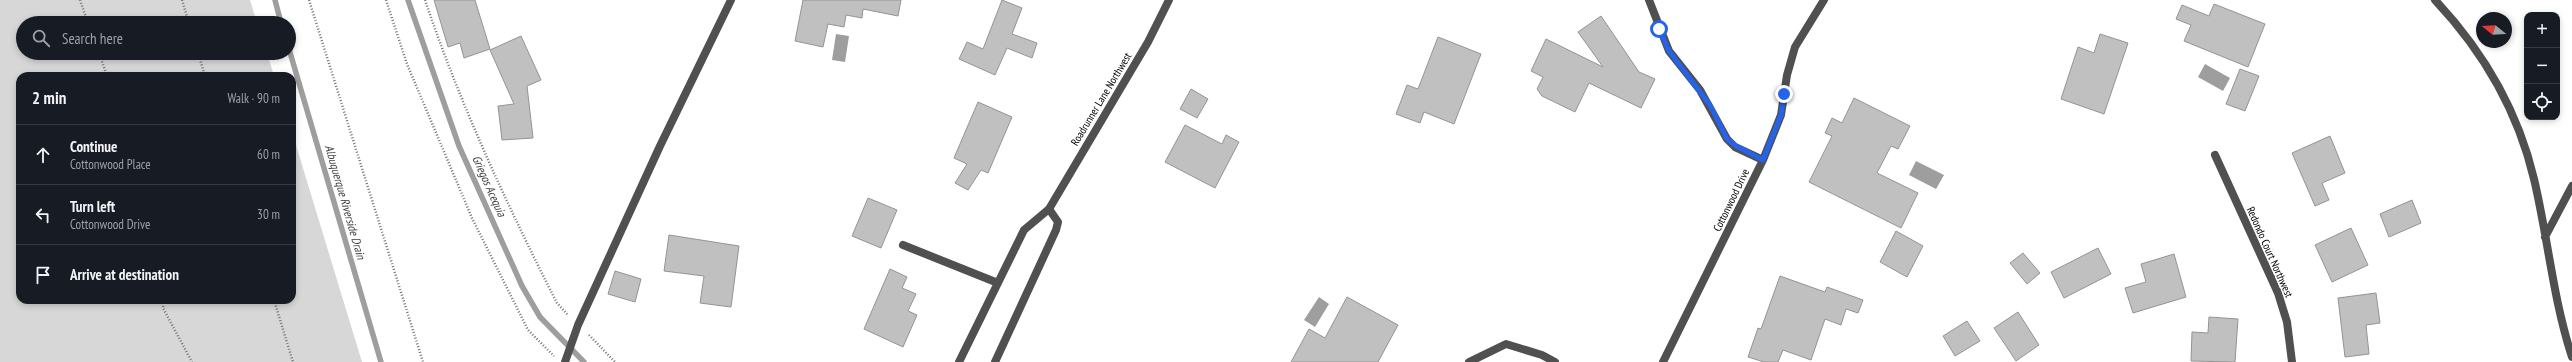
<!DOCTYPE html>
<html lang="en">
<head>
<meta charset="utf-8">
<style>
	:root { --surface:#171b24; --page:#242831; --text:#f1f3f6; --muted:#9ea1a6; --line:#363941 }
	body { margin:0; font-family:"PT Sans Narrow",sans-serif; background:var(--page); color:var(--text) }
	.controls { position:absolute; right:12px; top:12px; display:grid; overflow:hidden; border-radius:8px; box-shadow:0 2px 6px #0003 }
	.controls button { width:36px; height:36px; display:grid; place-items:center; padding:0; border:0; border-bottom:1px solid var(--line); background:var(--surface); color:var(--text); font:20px sans-serif }
	.compass { position:absolute; left:2476px; top:12px; width:36px; height:36px; border-radius:50%; background:var(--surface); box-shadow:0 2px 6px #0003; rotate:288deg }
	.stop { position:absolute; width:12px; height:12px; margin:-9px; border:3px solid #2563eb; border-radius:50%; background:#fff }
	.stop.end { background:#2563eb; border-color:#fff; box-shadow:0 1px 4px #0008 }
	.list { margin:0; padding:0; list-style:none }
	h2 { display:flex; justify-content:space-between; align-items:center; height:52px; margin:0; padding:0 16px; font-size:17px }
	h2 small { font-size:13px; font-weight:400; color:var(--muted) }
	.list li { display:grid; grid-template-columns:26px 1fr auto; gap:12px; align-items:center; box-sizing:border-box; height:60px; padding:0 16px; border-top:1px solid var(--line) }
	.list b { display:block; font-size:15px; white-space:nowrap }
	.list p { margin:0; font-size:13px; white-space:nowrap; color:var(--muted) }
	.list em { font-size:13px; font-style:normal; color:var(--muted) }
	.icon { flex:none; width:22px; height:22px; fill:none; stroke:currentColor; stroke-width:2; stroke-linecap:round; stroke-linejoin:round }
	.map { position:relative; flex:none; width:2572px; height:362px; overflow:hidden }
	.search { position:absolute; background:var(--surface); box-shadow:0 2px 6px #0003; left:16px; top:16px; width:280px; height:44px; display:flex; align-items:center; gap:10px; box-sizing:border-box; padding:0 14px; border-radius:22px; color:var(--muted); font-size:15px }
	.panel { position:absolute; background:var(--surface); box-shadow:0 2px 6px #0003; left:16px; top:72px; width:280px; height:232px; border-radius:12px }
	.map>svg:first-child { display:block }
	.green { fill:#d7d7d7 }
	.water { fill:#9e9e9e }
	.lines { fill:none; stroke-linecap:round; stroke-linejoin:round }
	.stream { stroke:#9e9e9e; stroke-width:5.5 }
	.building { fill:#c0c0c0; stroke:#949494 }
	.path { stroke:#727272; stroke-width:2.5; stroke-dasharray:1 2; stroke-linecap:butt }
	.service { stroke:#505050; stroke-width:8 }
	.minor { stroke:#505050; stroke-width:8 }
	.tertiary { stroke:#505050; stroke-width:8 }
	.route { stroke:#2563eb; stroke-width:5 }
	.labels { text-anchor:middle; stroke-width:3; stroke-linejoin:round; paint-order:stroke }
	.street-label { font-size:11px; fill:#000; stroke:#fff }
	.water-label { font-size:12px; font-style:italic; fill:#3f3f3f; stroke:#fff }
</style>
</head>
<body>
<div class="map">
<svg width="2572" height="362" viewBox="0 0 2572 362">
	<rect width="100%" height="100%" fill="#fff"/>
	<!-- green -->
	<path class="green" d="M0 0H250L257 23H23V53H267L274 76H20V300H292V132L362 362H0Z"/>
	<!-- water -->
	<path class="water" d="M836 34 849 36 845 62 832 60Z
		M2205 64 2230 78 2223 91 2198 77Z
		M1916 161 1944 175 1936 189 1909 175Z
		M1319 297 1329 304 1315 327 1304 320Z"/>
	<g class="lines">
		<!-- stream -->
		<path class="stream" d="M275 0 281 23
			M408 0 459 146 522 286 540 317 584 362
			M289 49 381 362"/>
	</g>
	<!-- building -->
	<path class="building" d="M434 0H475L490 49 464 58 460 43 448 47Z
		M803 0H901L898 16 863 9 862 18 846 15 844 27 828 24 823 47 795 41Z
		M1002 0 1022 8 1012 34 1037 43 1032 58 1007 48 995 75 959 59 967 42 983 49Z
		M2214 4 2265 24 2248 67 2184 41 2191 25 2176 19 2182 5 2209 16Z
		M1601 16 1639 72 1655 79 1641 108 1589 83 1575 112 1542 96 1537 89 1543 77 1531 71 1546 39 1603 67 1578 32Z
		M2100 34 2128 43 2104 114 2061 99 2078 47 2094 53Z
		M521 36 541 80 527 86 533 138 502 140 498 106 514 104 490 50Z
		M1438 37 1481 54 1454 124 1424 112 1420 123 1396 114 1407 85 1418 89Z
		M2240 69 2259 76 2245 111 2226 104Z
		M1191 89 1208 99 1197 118 1180 109Z
		M1854 98 1910 126 1898 149 1891 146 1877 173 1918 193 1901 228 1809 182 1832 136 1825 133 1832 118 1842 123Z
		M978 102 1012 117 988 173 981 170 968 190 955 183 967 164 954 158Z
		M1185 125 1222 144 1226 135 1239 142 1215 188 1165 162Z
		M2330 136 2345 173 2322 183 2329 200 2315 206 2292 153Z
		M868 198 897 210 881 248 852 236Z
		M2412 200 2421 223 2389 237 2380 214Z
		M2351 228 2368 265 2332 282 2315 245Z
		M1896 231 1923 246 1907 277 1880 262Z
		M669 235 739 246 731 307 700 303 704 276 664 271Z
		M2098 248 2111 274 2064 298 2051 272Z
		M2023 253 2040 273 2027 284 2010 263Z
		M2174 254 2186 297 2133 313 2125 288 2146 282 2141 264Z
		M890 269 907 277 902 288 916 294 908 311 917 315 903 347 864 329Z
		M615 271 641 279 635 302 608 294Z
		M1780 276 1825 292 1827 287 1863 300 1858 313 1846 309 1841 325 1825 319 1811 360 1783 350 1778 362H1764L1748 357 1758 328 1761 329Z
		M2376 293 2380 323 2366 325 2369 354 2345 357 2338 298Z
		M1347 297 1398 325 1378 362H1291L1309 329 1325 338Z
		M2018 312 2039 345 2016 361 1994 328Z
		M2209 317 2238 319 2235 362 2191 361 2192 332 2208 333Z
		M1967 321 1980 341 1955 356 1943 336Z"/>
	<g class="lines">
		<!-- path -->
		<path class="path" d="M80 0 88 23
			M182 0 189 23
			M309 0 423 362
			M386 0 407 64 472 218 528 330 554 356
			M425 0C460 104 507 205 557 303L568 315
			M99 53 107 76
			M198 53 205 76
			M164 300 163 308 192 362
			M274 300 293 362
			M589 335 615 362"/>
		<!-- service -->
		<path class="service" d="M903 245 998 283
			M959 362 1024 230 1049 209 1058 222 1056 230 995 362"/>
		<!-- minor -->
		<path class="minor" d="M1649 0 1669 51 1700 90 1727 139 1735 147 1763 160
			M2215 155 2278 293 2287 322 2292 362
			M1049 209 1148 42 1169 0
			M565 362 578 325 660 146 731 0
			M1469 362 1506 344 1542 355 1555 362
			M1663 362 1763 160 1781 115 1787 75 1795 47 1824 0"/>
		<!-- tertiary -->
		<path class="tertiary" d="M2435 0C2483 51 2518 111 2534 179 2548 238 2553 299 2572 357
			M2545 237 2572 186"/>
	</g>
	<g class="lines">
		<!-- route -->
		<path class="route" d="M1659 29 1669 51 1710 105 1727 139 1736 146 1763 160 1781 115 1784 94"/>
	</g>
	<g class="labels">
		<!-- street labels -->
		<g class="street-label">
			<text transform="translate(1101 99) rotate(-59)" y="4">Roadrunner Lane Northwest</text>
			<text transform="translate(1731 200) rotate(-64)" y="4">Cottonwood Drive</text>
			<text transform="translate(2270 252) rotate(66)" y="4">Redondo Court Northwest</text>
		</g>
		<!-- water labels -->
		<g class="water-label">
			<text transform="translate(489 186) rotate(66)" y="4">Griegos Acequia</text>
			<text transform="translate(345 202) rotate(74)" y="4">Albuquerque Riverside Drain</text>
		</g>
	</g>
</svg>
<div class="controls">
<button>+</button>
<button>−</button>
<button><svg class="icon" aria-label="locate" viewBox="0 0 24 24"><circle cx="12" cy="12" r="6"/><path d="M12 2v4M12 18v4M2 12h4M18 12h4"/></svg></button>
</div>
<svg class="compass" viewBox="-18 -18 36 36"><path d="M0-13l5 13h-10z" fill="#e53935"/><path d="M0 13l5-13h-10z" fill="#9ea1a6"/></svg>
<div class="stop" style="left:1659px;top:29px"></div>
<div class="stop end" style="left:1784px;top:94px"></div>
<div class="search"><svg class="icon" aria-label="search" viewBox="0 0 24 24"><circle cx="10" cy="10" r="6"/><path d="M15 15l6 6"/></svg>Search here</div>
<section class="panel">
<h2>2 min<small>Walk · 90 m</small></h2>
<ul class="list">
<li><svg class="icon" aria-label="ahead" viewBox="0 0 24 24"><path d="M12 20V5M6 11l6-6 6 6"/></svg><div><b>Continue</b><p>Cottonwood Place</p></div><em>60 m</em></li>
<li><svg class="icon" aria-label="left" viewBox="0 0 24 24"><path d="M17 20v-9H6M10 6l-5 5 5 5"/></svg><div><b>Turn left</b><p>Cottonwood Drive</p></div><em>30 m</em></li>
<li><svg class="icon" aria-label="arrive" viewBox="0 0 24 24"><path d="M6 21V4h12l-3 4 3 4H6"/></svg><div><b>Arrive at destination</b></div></li>
</ul>
</section>
</div>
</body>
</html>
